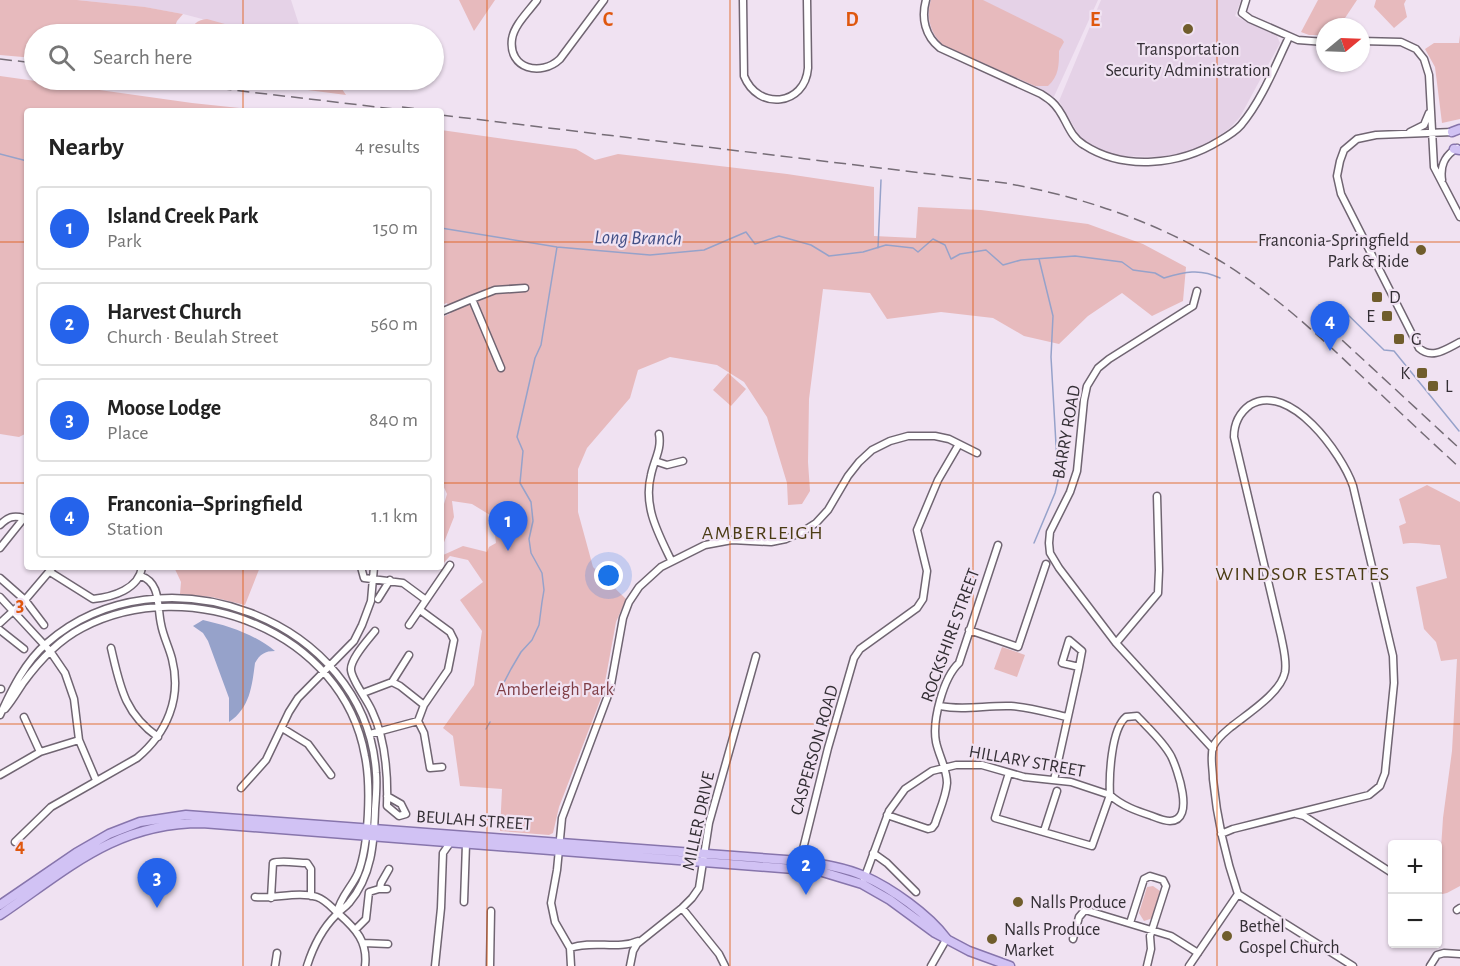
<!DOCTYPE html>
<html lang="en">
<head>
<meta charset="utf-8">
<style>
	:root { --surface:#fff; --page:#f2f2f2; --text:#222; --muted:#767676; --line:#e0e0e0; --accent:#2563eb }
	body { margin:0; font-family:"Alegreya Sans",sans-serif; background:var(--page); color:var(--text) }
	.controls { position:absolute; right:18px; bottom:18px; display:grid; overflow:hidden; border-radius:6px; box-shadow:0 2px 4px #0004 }
	.controls button { width:54px; height:54px; display:grid; place-items:center; padding:0; border:0; border-bottom:2px solid var(--line); background:var(--surface); color:var(--text); font:30px sans-serif }
	.compass { position:absolute; left:1316px; top:18px; width:54px; height:54px; border-radius:50%; background:var(--surface); box-shadow:0 2px 4px #0004; rotate:71deg }
	.you { position:absolute; left:609px; top:576px; width:21px; height:21px; margin:-15px; border:4px solid #fff; border-radius:50%; background:#1a73e8; box-shadow:0 0 0 9px #1a73e833 }
	.badge { display:grid; place-items:center; width:39px; height:39px; border-radius:50%; background:var(--accent); color:#fff; font-size:20px; font-weight:700 }
	.pin { position:absolute; translate:-50% -50px; filter:drop-shadow(0 2px 3px #0008) }
	.pin::after { content:''; position:absolute; top:32px; width:21px; height:18px; background:inherit; clip-path:polygon(0 0,100% 0,50% 100%) }
	.list { margin:0; padding:0; list-style:none }
	h2 { display:flex; justify-content:space-between; align-items:center; height:78px; margin:0; padding:0 24px; font-size:26px }
	h2 small { font-size:20px; font-weight:400; color:var(--muted) }
	.list li { display:grid; grid-template-columns:39px 1fr auto; gap:18px; align-items:center; box-sizing:border-box; height:84px; margin:0 12px 12px; padding:0 12px; border:2px solid var(--line); border-radius:6px }
	.list b { display:block; font-size:22px; white-space:nowrap }
	.list p { margin:0; font-size:20px; white-space:nowrap; color:var(--muted) }
	.list em { font-size:20px; font-style:normal; color:var(--muted) }
	.icon { flex:none; width:33px; height:33px; fill:none; stroke:currentColor; stroke-width:2; stroke-linecap:round; stroke-linejoin:round }
	.map { position:relative; flex:none; width:1460px; height:966px; overflow:hidden }
	.search { position:absolute; background:var(--surface); box-shadow:0 2px 4px #0004; left:24px; top:24px; width:420px; height:66px; display:flex; align-items:center; gap:15px; box-sizing:border-box; padding:0 21px; border-radius:33px; color:var(--muted); font-size:22px }
	.panel { position:absolute; background:var(--surface); box-shadow:0 2px 4px #0004; left:24px; top:108px; width:420px; height:462px; border-radius:6px }
	.map>svg:first-child { display:block }
	.built { fill:#e5d2e7 }
	.green { fill:#e7babd }
	.water { fill:#96a2ca }
	.lines { fill:none; stroke-linecap:round; stroke-linejoin:round }
	.stream { stroke:#96a2ca; stroke-width:1.5 }
	.minor-casing { stroke:#706572; stroke-width:9 }
	.major-casing { stroke:#8775ac; stroke-width:11 }
	.minor { stroke:#fff; stroke-width:6 }
	.major { stroke:#d1c2f4; stroke-width:8 }
	.rail { stroke:#766d77; stroke-width:1.5; stroke-dasharray:12 6; stroke-linecap:butt }
	.grid { fill:none; stroke:#df570e; stroke-width:1.5; stroke-opacity:0.55 }
	.poi-dot { fill:#705d2c; stroke:#f0e2f2; stroke-width:2 }
	.labels { text-anchor:middle; stroke-width:4.5; stroke-linejoin:round; paint-order:stroke }
	.poi-label { font-size:18px; fill:#342f35; stroke:#f0e2f2; text-anchor:start }
	.street-label { font-size:18px; fill:#342f35; stroke:#f0e2f2 }
	.park-label { font-size:18px; fill:#7f3e46; stroke:#f0e2f2 }
	.water-label { font-size:20px; font-style:italic; fill:#435086; stroke:#f0e2f2 }
	.neighbourhood-label { font-size:20px; letter-spacing:1.5px; fill:#4b3c14; stroke:#f0e2f2 }
	.grid-label { font-size:20px; text-anchor:middle; font-weight:bold; fill:#df570e; stroke:#f0e2f2; stroke-width:4.5; stroke-linejoin:round; paint-order:stroke }
</style>
</head>
<body>
<div class="map">
<svg width="1460" height="966" viewBox="0 0 1460 966">
	<rect width="100%" height="100%" fill="#f0e2f2"/>
	<!-- built -->
	<path class="built" d="M77 0H291L302 34H260L183 14 144 7Z
		M927 0H1098L1052 101 935 44 924 23Z
		M1101 0H1241L1235 16 1277 36 1280 43 1240 117 1230 128 1207 144 1190 151 1164 157 1117 156 1086 143 1080 137 1059 101Z"/>
	<!-- green -->
	<path class="green" d="M0 0H77L145 7 183 14 177 21 172 34H34V58L0 55Z
		M459 0H495L474 31Z
		M931 0H983L1062 39 1064 42 1059 51C1059 65 1059 76 1048 86H1035L943 45C930 33 926 17 931 0Z
		M1318 0H1357L1339 27H1325V35H1309L1301 32Z
		M1376 0H1406L1404 4 1407 17 1394 28 1374 7Z
		M207 19 260 34H189C193 25 196 20 207 19Z
		M1460 35V119L1442 123 1435 67 1425 49 1434 43H1459Z
		M0 76 192 103 269 111H27V433L19 437 0 434Z
		M230 80H336L346 95Z
		M441 130 576 149 595 160 618 154 787 174 874 187V236L916 238 918 207 981 210 1088 224 1143 244 1186 267 1183 301 1152 316 1122 293 1088 316 1059 344 1024 336 993 318 941 312 887 319 870 293 823 289 809 399 808 462 810 491 802 504 788 505 787 483 767 417 744 382 717 365 670 357 638 370 630 398 587 448 578 469V512L593 567 626 599 616 622 603 693 559 807 553 833 549 835 500 831 502 789 460 786 453 736 443 728 474 685 482 631 460 600 483 582 468 560 450 556 441 566V556L463 546 487 552 489 547 496 543 494 526 503 522V517L498 512 490 515 472 504 452 501 454 517 441 550V514L447 494 441 481V318L451 313 447 303 441 305Z
		M728 373 746 389 731 406 713 390Z
		M1427 485 1460 502V886L1447 893 1438 895 1443 818 1452 751 1457 659 1441 661 1436 642 1424 629 1416 587 1447 578 1440 545C1428 545 1414 541 1403 544L1399 526 1406 523 1399 499Z
		M174 567H260L245 605 212 597 180 594 181 582Z
		M1002 647 1025 655 1017 677 994 669Z
		M1153 886 1160 891 1153 918 1144 921 1139 913 1147 887Z"/>
	<!-- water -->
	<path class="water" d="M203 620C229 626 254 634 275 651 265 651 260 654 255 663 252 686 250 708 229 722V698L208 641 203 633 193 626Z"/>
	<g class="lines">
		<!-- stream -->
		<path class="stream" d="M0 154 27 161
			M441 228 557 247 650 255 704 250 746 232 755 244 779 236 811 245 829 256 863 252 886 245 913 248 918 252 933 239 945 245 951 259 960 254 986 250 1003 265 1021 260 1075 256 1122 262 1133 270 1155 273 1164 278C1184 272 1200 268 1220 278
			M878 248 881 180
			M1339 306 1384 350 1394 351 1459 431
			M1034 543 1055 493 1058 480 1051 357 1053 316 1039 259
			M500 690 511 669 521 652 532 640 539 625 542 602 544 590 542 573 531 553 529 539 533 521 531 502 520 483 523 451 517 437 535 358 541 345 557 247
			M486 729 490 722"/>
		<defs>
			<path id="minor" d="M537 0C529 11 514 25 512 39 508 69 541 77 560 59L604 0
				M743 0 744 76C758 111 805 106 808 68L807 0
				M926 0C921 18 925 36 940 48L1041 94C1044 96 1049 99 1052 102 1066 114 1067 135 1084 145 1124 171 1180 165 1219 141 1226 137 1235 132 1241 125 1262 100 1275 66 1289 37
				M1246 0 1242 13 1250 19 1298 40 1325 42
				M1361 41 1401 42 1416 49 1424 59 1429 75 1434 167 1460 217
				M1410 132 1424 125 1429 113
				M1453 132 1376 135 1357 139 1344 150 1340 161 1337 176 1341 194 1419 348C1432 360 1446 349 1460 342
				M1442 180C1440 166 1444 156 1457 148
				M1197 291 1193 306 1109 359 1098 368 1087 386 1084 400 1077 471 1070 492 1050 532 1049 543 1050 553 1059 568 1116 643 1213 749
				M472 299 495 290 525 288
				M441 312 472 299 501 368
				M659 434C662 449 654 460 651 475 643 506 658 533 671 560
				M655 461 667 465 683 461
				M0 525C8 517 13 515 24 518
				M0 548 24 518 27 519
				M361 567 364 578 403 583 426 600
				M50 572 93 599C113 597 139 589 142 567
				M0 578 25 600 44 625
				M0 597 50 651 65 673 74 699 79 740 96 780
				M378 599 390 580
				M420 610 450 632 454 640 448 670 424 705 418 721 424 733 430 768 442 767
				M0 623 25 600 53 567
				M409 625 450 565
				M0 630 24 649
				M969 630 1018 647 1046 564
				M375 631C368 640 350 659 351 670 352 681 367 699 372 711 386 740 388 774 387 806L399 816 406 814 401 804 387 796
				M1069 640 1082 651 1079 667 1062 663Z
				M1116 643 1158 593 1159 570 1157 496
				M111 648C120 686 124 713 158 737
				M392 682 409 655
				M0 689H1
				M363 693 392 682 400 686 424 705
				M940 706C964 711 986 705 1011 706 1029 707 1049 713 1067 717
				M5 709C12 701 17 692 23 683 39 661 57 641 82 628 189 572 343 631 365 756 371 785 369 845 358 873 352 887 340 897 337 913
				M0 715C12 689 25 662 47 643 160 544 366 618 376 773 377 784 376 797 375 809 374 843 372 876 349 903 345 908 340 910 336 915 322 929 313 947 307 966
				M1137 716C1148 728 1163 741 1171 756 1177 768 1196 821 1170 821 1164 821 1157 818 1152 816 1137 811 1122 806 1110 795 1109 777 1111 729 1126 717Z
				M24 717 40 752
				M282 728 308 744 331 775
				M370 734 418 721
				M0 775 40 752 79 740
				M1054 780 1079 667
				M241 788 266 760 289 712 298 698 354 641 362 625 371 601 374 567
				M1296 814 1304 816 1392 873
				M887 815 928 829 932 828 935 824C939 811 946 797 947 783 947 769 939 756 936 742 932 721 943 678 959 663L998 545
				M1044 831 1057 791
				M15 842 51 807 137 758C167 733 182 698 172 659 169 647 163 636 161 624 157 606 161 583 141 576
				M873 853 887 863 916 892
				M800 861 828 748 854 658 860 649 917 608 923 599 927 571 917 530 938 480 959 444
				M864 879 889 811 905 789 932 771 956 765H982L1024 777 1071 782 1110 795 1092 846 995 818 1009 773
				M380 889 381 883 389 869
				M1238 894 1353 966
				M255 897C275 899 298 891 317 897 326 900 332 908 339 914 356 929 368 942 365 966
				M271 898 273 863C280 860 298 863 307 863L311 869V896
				M464 902 466 844
				M682 908 719 954 725 966
				M1457 910 1460 908
				M1130 923 1144 879 1150 876 1163 880 1166 886 1150 936 1151 949 1147 966
				M356 929 366 919 369 892 379 889H387
				M1073 939 1079 917 1085 910 1171 936 1198 953
				M364 943 388 944
				M570 948C593 940 618 950 638 941
				M275 966 277 953
				M435 966 441 908 443 853 450 843
				M490 966 491 911
				M571 966 570 948 555 922 551 903 557 870 562 818 610 690 623 618 629 602 639 587 661 567 705 545 732 540 771 542 786 539 802 532 816 523 828 510 848 476 859 462 872 450 890 441 908 436H935L949 439 977 453
				M630 966 633 951 637 944 682 908 692 898 699 888 709 823 756 656
				M931 966 947 938
				M1189 966 1238 894C1225 856 1217 819 1213 779 1213 769 1210 757 1213 747 1216 739 1225 732 1231 727 1247 714 1281 693 1285 672 1287 660 1283 647 1281 636L1234 437C1234 424 1239 413 1250 405 1290 381 1342 454 1353 486L1393 656 1394 683 1385 773 1380 786 1369 795 1233 829 1221 834
				M1430 966 1437 955 1444 953 1460 954"/>
			<path id="major" d="M1452 132 1460 129
				M1454 149 1460 150
				M0 905 76 853 109 834 140 822 186 815 800 861C821 864 844 867 864 876 891 888 928 914 946 938
				M0 915C68 869 115 823 202 823L819 871 862 884 890 900 935 933 969 951 1010 966"/>
		</defs>
		<!-- minor casing -->
		<use href="#minor" class="minor-casing"/>
		<!-- major casing -->
		<use href="#major" class="major-casing"/>
		<!-- minor -->
		<use href="#minor" class="minor"/>
		<!-- major -->
		<use href="#major" class="major"/>
		<!-- rail -->
		<path class="rail" d="M0 59 34 63
			M148 80 411 111
			M402 107 435 111
			M441 115 1005 183C1089 198 1170 226 1242 275 1282 302 1318 335 1353 368 1389 402 1424 435 1460 468
			M1329 328 1460 449"/>
	</g>
	<!-- grid -->
	<path class="grid" d="M243 0V34M487 0V966M730 0V966M973 0V966M1217 0V966M243 80V111M0 242H27M441 242H1460M0 483H27M441 483H1460M243 567V966M0 724H1460"/>
	<!-- markers -->
	<g class="poi-dot">
		<circle cx="1188" cy="29" r="6"/>
		<circle cx="1421" cy="250" r="6"/>
		<rect x="1371" y="291" width="12" height="12" rx="3"/>
		<rect x="1381" y="310" width="12" height="12" rx="3"/>
		<rect x="1393" y="333" width="12" height="12" rx="3"/>
		<rect x="1416" y="367" width="12" height="12" rx="3"/>
		<rect x="1427" y="380" width="12" height="12" rx="3"/>
		<circle cx="1018" cy="902" r="6"/>
		<circle cx="1227" cy="936" r="6"/>
		<circle cx="992" cy="939" r="6"/>
	</g>
	<g class="labels">
		<!-- poi labels -->
		<g class="poi-label">
			<text x="1188" y="55" text-anchor="middle">Transportation<tspan x="1188" dy="21">Security Administration</tspan></text>
			<text x="1409" y="246" text-anchor="end">Franconia-Springfield<tspan x="1409" dy="21">Park &amp; Ride</tspan></text>
			<text x="1389" y="303">D</text>
			<text x="1375" y="322" text-anchor="end">E</text>
			<text x="1411" y="345">G</text>
			<text x="1410" y="379" text-anchor="end">K</text>
			<text x="1445" y="392">L</text>
			<text x="1030" y="908">Nalls Produce</text>
			<text x="1239" y="932">Bethel<tspan x="1239" dy="21">Gospel Church</tspan></text>
			<text x="1004" y="935">Nalls Produce<tspan x="1004" dy="21">Market</tspan></text>
		</g>
		<!-- street labels -->
		<g class="street-label">
			<text transform="translate(1066 432) rotate(-80)" y="6">BARRY ROAD</text>
			<text transform="translate(950 635) rotate(-70)" y="6">ROCKSHIRE STREET</text>
			<text transform="translate(814 750) rotate(-74)" y="6">CASPERSON ROAD</text>
			<text transform="translate(1027 761) rotate(10)" y="6">HILLARY STREET</text>
			<text transform="translate(474 820) rotate(4)" y="6">BEULAH STREET</text>
			<text transform="translate(698 821) rotate(-78)" y="6">MILLER DRIVE</text>
		</g>
		<!-- park labels -->
		<g class="park-label">
			<text x="555" y="695">Amberleigh Park</text>
		</g>
		<!-- water labels -->
		<g class="water-label">
			<text transform="translate(638 237) rotate(1)" y="7">Long Branch</text>
		</g>
		<!-- neighbourhood labels -->
		<g class="neighbourhood-label">
			<text x="763" y="539">AMBERLEIGH</text>
			<text x="1303" y="580">WINDSOR ESTATES</text>
		</g>
	</g>
	<g class="grid-label">
		<text x="608" y="26">C</text>
		<text x="852" y="26">D</text>
		<text x="1095" y="26">E</text>
		<text x="20" y="611">3</text>
		<text x="20" y="852">4</text>
	</g>
</svg>
<div class="controls">
<button>+</button>
<button>−</button>
</div>
<svg class="compass" viewBox="-18 -18 36 36"><path d="M0-13l5 13h-10z" fill="#e53935"/><path d="M0 13l5-13h-10z" fill="#767676"/></svg>
<div class="you"></div>
<div class="pin badge" style="left:508px;top:551px">1</div>
<div class="pin badge" style="left:806px;top:895px">2</div>
<div class="pin badge" style="left:157px;top:908px">3</div>
<div class="pin badge" style="left:1330px;top:351px">4</div>
<div class="search"><svg class="icon" aria-label="search" viewBox="0 0 24 24"><circle cx="10" cy="10" r="6"/><path d="M15 15l6 6"/></svg>Search here</div>
<section class="panel">
<h2>Nearby<small>4 results</small></h2>
<ul class="list">
<li><span class="badge">1</span><div><b>Island Creek Park</b><p>Park</p></div><em>150 m</em></li>
<li><span class="badge">2</span><div><b>Harvest Church</b><p>Church · Beulah Street</p></div><em>560 m</em></li>
<li><span class="badge">3</span><div><b>Moose Lodge</b><p>Place</p></div><em>840 m</em></li>
<li><span class="badge">4</span><div><b>Franconia–Springfield</b><p>Station</p></div><em>1.1 km</em></li>
</ul>
</section>
</div>
</body>
</html>
